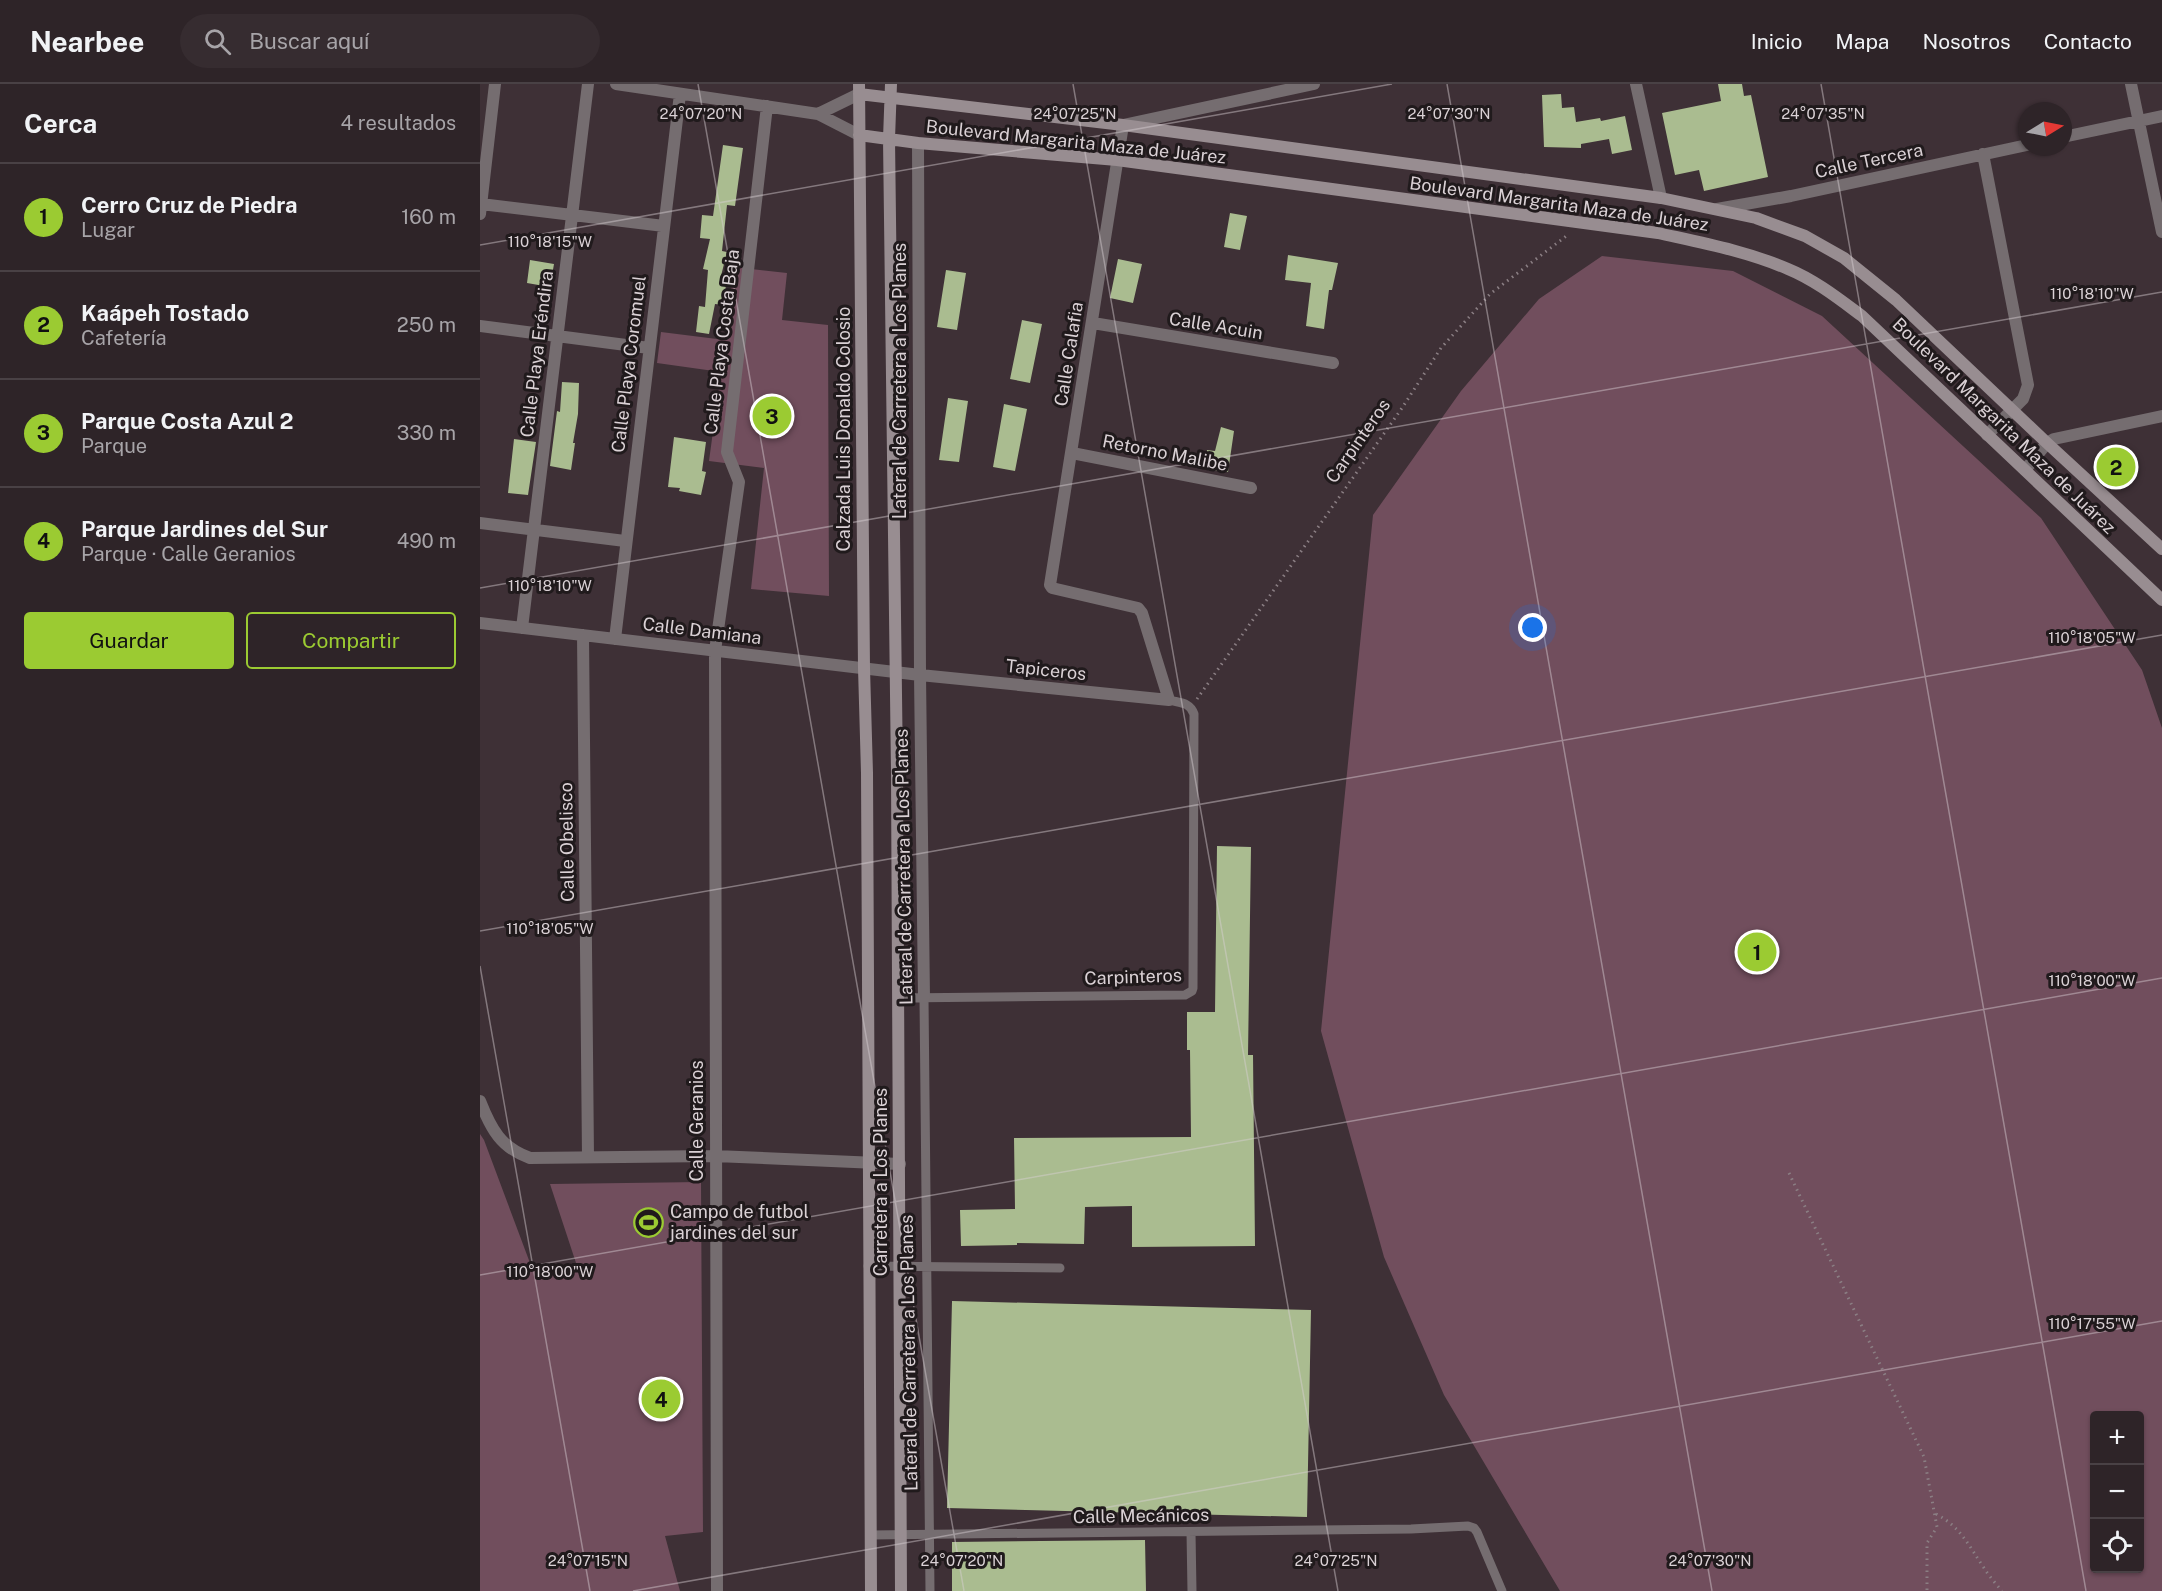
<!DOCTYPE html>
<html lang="es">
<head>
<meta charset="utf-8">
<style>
	:root { --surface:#2e2428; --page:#362c30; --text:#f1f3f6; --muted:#a7a4a8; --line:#494145; --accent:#9bcb32 }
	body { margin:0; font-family:"Public Sans",sans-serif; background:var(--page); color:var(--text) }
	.controls { position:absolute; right:18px; bottom:18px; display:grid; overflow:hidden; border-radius:6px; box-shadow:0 2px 4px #0004 }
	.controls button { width:54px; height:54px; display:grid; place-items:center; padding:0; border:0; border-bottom:2px solid var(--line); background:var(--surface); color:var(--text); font:30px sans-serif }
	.compass { position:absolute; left:1538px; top:18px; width:54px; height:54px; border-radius:50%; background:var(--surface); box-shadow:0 2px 4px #0004; rotate:80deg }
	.you { position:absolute; left:1053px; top:544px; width:21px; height:21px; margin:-15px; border:4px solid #fff; border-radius:50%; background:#1a73e8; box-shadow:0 0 0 9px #1a73e833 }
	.badge { display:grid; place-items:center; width:39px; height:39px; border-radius:50%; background:var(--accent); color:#111; font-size:20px; font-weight:700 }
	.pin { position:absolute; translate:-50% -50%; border:3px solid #fff; box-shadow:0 2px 6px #0006 }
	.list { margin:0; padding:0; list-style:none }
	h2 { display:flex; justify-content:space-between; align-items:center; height:78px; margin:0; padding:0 24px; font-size:26px }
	h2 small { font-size:20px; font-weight:400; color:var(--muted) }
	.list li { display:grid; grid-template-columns:39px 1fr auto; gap:18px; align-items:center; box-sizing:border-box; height:108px; padding:0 24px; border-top:2px solid var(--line) }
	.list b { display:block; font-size:22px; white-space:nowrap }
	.list p { margin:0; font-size:20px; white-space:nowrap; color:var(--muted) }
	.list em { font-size:20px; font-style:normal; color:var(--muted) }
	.actions { display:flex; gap:12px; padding:18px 24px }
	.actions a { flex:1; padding:14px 0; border:2px solid var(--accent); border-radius:6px; text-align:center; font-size:21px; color:var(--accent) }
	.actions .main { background:var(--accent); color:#111 }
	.icon { flex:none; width:33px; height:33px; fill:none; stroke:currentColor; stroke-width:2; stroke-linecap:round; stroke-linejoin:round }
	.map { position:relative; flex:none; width:1682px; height:1507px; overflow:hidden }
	header { display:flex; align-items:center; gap:36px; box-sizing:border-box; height:84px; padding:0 30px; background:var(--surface); border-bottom:2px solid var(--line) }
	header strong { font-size:28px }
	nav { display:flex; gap:33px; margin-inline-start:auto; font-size:21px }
	.search { width:420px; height:54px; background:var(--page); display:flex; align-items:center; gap:15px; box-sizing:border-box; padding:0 21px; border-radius:33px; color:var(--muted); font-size:22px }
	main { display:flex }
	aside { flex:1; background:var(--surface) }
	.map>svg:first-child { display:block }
	.green { fill:#714e5d; fill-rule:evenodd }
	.building { fill:#aabc90 }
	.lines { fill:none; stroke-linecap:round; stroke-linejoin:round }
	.path { stroke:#8b7f84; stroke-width:3; stroke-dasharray:1.5 4.5; stroke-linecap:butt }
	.lane { stroke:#756d70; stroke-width:9 }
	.street { stroke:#756d70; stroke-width:12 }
	.secondary { stroke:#988d91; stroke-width:12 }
	.ticks { fill:none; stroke:#dad1d5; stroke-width:1.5; stroke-opacity:0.45 }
	.labels { text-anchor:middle; stroke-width:6; stroke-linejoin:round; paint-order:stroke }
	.street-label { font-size:18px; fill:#dad1d5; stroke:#201a1c }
	.poi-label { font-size:18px; fill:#dad1d5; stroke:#201a1c; text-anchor:start }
	.ticks-label { font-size:15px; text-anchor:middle; fill:#dad1d5; stroke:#201a1c; stroke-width:6; stroke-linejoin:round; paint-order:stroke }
</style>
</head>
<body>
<header>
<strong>Nearbee</strong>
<div class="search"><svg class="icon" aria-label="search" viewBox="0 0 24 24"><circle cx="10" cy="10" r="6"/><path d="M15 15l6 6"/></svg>Buscar aquí</div>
<nav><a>Inicio</a><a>Mapa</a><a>Nosotros</a><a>Contacto</a></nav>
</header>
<main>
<aside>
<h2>Cerca<small>4 resultados</small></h2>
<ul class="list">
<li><span class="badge">1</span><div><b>Cerro Cruz de Piedra</b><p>Lugar</p></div><em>160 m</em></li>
<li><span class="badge">2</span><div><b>Kaápeh Tostado</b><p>Cafetería</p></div><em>250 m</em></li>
<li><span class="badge">3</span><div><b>Parque Costa Azul 2</b><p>Parque</p></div><em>330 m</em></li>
<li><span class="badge">4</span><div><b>Parque Jardines del Sur</b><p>Parque · Calle Geranios</p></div><em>490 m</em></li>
</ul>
<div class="actions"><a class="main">Guardar</a><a>Compartir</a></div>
</aside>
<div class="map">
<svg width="1682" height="1507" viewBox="0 0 1682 1507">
	<rect width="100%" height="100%" fill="#3e3036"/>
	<!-- green -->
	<path class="green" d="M1122 172 1253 187 1342 232 1561 434 1662 586 1682 644V1507H1080L964 1311 904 1173 841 947 893 431 981 307 1059 215ZM1614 1332H1660V1484H1614Z
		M254 183 307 189 302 236 348 241 349 512 271 505 284 384 229 377 241 288 177 279 181 248 245 256Z
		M0 1050 4 1056 53 1187 97 1182 70 1100 221 1098 223 1448 185 1452 200 1507H0Z"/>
	<!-- building -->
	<path class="building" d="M1238 0H1262L1264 12 1271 11 1288 93 1224 107 1219 86 1195 91 1182 29 1241 17Z
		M1081 10 1082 24 1094 23 1096 38 1120 34 1121 37 1145 32 1152 66 1132 70 1129 55 1101 60V64L1064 63 1062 11Z
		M243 61 263 64 255 122 247 121 242 167 247 168 239 200H246L244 221 235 220 229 250 216 248 219 222 225 223 228 186 223 185 230 155 220 154 222 131 233 132Z
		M750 129 767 132 760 166 744 163Z
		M808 171 858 179 852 206H849L844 245 826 242 831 199 805 196Z
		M638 175 662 180 653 219 630 214Z
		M50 176 74 180 70 203 47 199Z
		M466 186 486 189 477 246 457 243Z
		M542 236 562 240 550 299 530 295Z
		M82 298 99 299 98 330 93 359H95L91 386 70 382 77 327 80 328Z
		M468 314 488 317 479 378 459 376Z
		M524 320 547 325 535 387 513 383Z
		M741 343 754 347 748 388 725 385 727 366 735 367Z
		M194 353 226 358 222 387 226 388 221 411 199 407 200 404 188 403Z
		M34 355 56 358 48 411 28 409Z
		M737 762 771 763 768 971H773L775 1162 652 1163V1122L605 1123 604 1160 537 1159V1161L481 1162 480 1126 535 1125 534 1054 711 1053 710 966H707V928H735Z
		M472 1217 831 1226 827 1433 467 1424Z
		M665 1456 666 1507H472V1458Z"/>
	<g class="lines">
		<!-- path -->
		<path class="path" d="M717 615 922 324 961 264 1010 210 1089 150
			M1309 1089 1444 1373 1457 1443 1447 1459V1507
			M1456 1430C1481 1443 1489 1462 1504 1484 1509 1492 1516 1500 1522 1507"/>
		<!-- lane -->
		<path class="lane" d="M419 914 705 911 712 907 713 904 714 630C710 618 700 619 689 616
			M444 914 450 1507
			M388 1182 580 1184
			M711 1448 712 1507
			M391 1451 931 1445 988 1442 994 1444 997 1448 1022 1507"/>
		<!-- street -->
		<path class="street" d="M136 0 338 30 379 51
			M1156 0 1181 114
			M1651 0 1682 148
			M338 30 379 10
			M1583 53 1682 32
			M438 59 440 591 444 914
			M1503 70 1548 301 1543 315 1507 351
			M1 120 184 142
			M1237 125 1311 112 1547 61
			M0 130 15 0
			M613 239 853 279
			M0 242 169 264
			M592 369 771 404
			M1545 386 1567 359 1574 355 1682 332
			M0 439 145 457
			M0 539 440 591 689 616 662 529 658 524 572 504 570 501 643 41 834 0
			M42 544 108 0
			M103 551 108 1073
			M135 555 200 10
			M0 1017C11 1045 21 1064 50 1074L235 1072 420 1080
			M237 1507 235 567 259 398 247 368 287 22"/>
		<!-- secondary -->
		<path class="secondary" d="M379 0 384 584 387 689 391 1507
			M411 0 409 55 417 689 421 1507
			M379 10 643 41 1181 114 1276 134 1325 152 1364 174 1416 216 1567 359 1682 465
			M379 51 438 59 637 76 1178 149C1223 159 1266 167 1308 185 1335 196 1359 215 1382 232L1682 516"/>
	</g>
	<!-- ticks -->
	<path class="ticks" d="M218 0 484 1507M593 0 858 1507M967 0 1232 1507M1341 0 1606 1507M0 161 912 0M0 504 1682 208M0 847 1682 551M0 882 110 1507M0 1191 1682 894M153 1507 1682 1237"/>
	<!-- icons -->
	<defs>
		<symbol id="stadium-ring" viewBox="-11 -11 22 22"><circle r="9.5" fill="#201a1c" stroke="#9bcb32" stroke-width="1.5"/><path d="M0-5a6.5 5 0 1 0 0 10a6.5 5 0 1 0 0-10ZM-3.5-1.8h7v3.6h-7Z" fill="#9bcb32"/></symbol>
	</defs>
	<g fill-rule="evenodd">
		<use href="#stadium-ring" x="152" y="1122" width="33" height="33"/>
	</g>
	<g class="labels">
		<!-- street labels -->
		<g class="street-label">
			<text transform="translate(596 58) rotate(6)" y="6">Boulevard Margarita Maza de Juárez</text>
			<text transform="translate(1389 77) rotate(-12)" y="6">Calle Tercera</text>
			<text transform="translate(1079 120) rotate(8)" y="6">Boulevard Margarita Maza de Juárez</text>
			<text transform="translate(736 242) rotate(9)" y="6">Calle Acuin</text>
			<text transform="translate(242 258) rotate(-83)" y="6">Calle Playa Costa Baja</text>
			<text transform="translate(57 270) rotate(-83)" y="6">Calle Playa Eréndira</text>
			<text transform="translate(589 270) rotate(-81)" y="6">Calle Calafia</text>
			<text transform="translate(149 280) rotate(-83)" y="6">Calle Playa Coromuel</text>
			<text transform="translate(420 297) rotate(-90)" y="6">Lateral de Carretera a Los Planes</text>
			<text transform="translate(1524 342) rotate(44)" y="6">Boulevard Margarita Maza de Juárez</text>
			<text transform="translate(364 345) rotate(-90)" y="6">Calzada Luis Donaldo Colosio</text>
			<text transform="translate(878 357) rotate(-55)" y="6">Carpinteros</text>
			<text transform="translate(685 369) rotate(11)" y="6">Retorno Malibe</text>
			<text transform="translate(222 547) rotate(7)" y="6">Calle Damiana</text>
			<text transform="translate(566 586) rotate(6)" y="6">Tapiceros</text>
			<text transform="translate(87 758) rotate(-91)" y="6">Calle Obelisco</text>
			<text transform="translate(424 783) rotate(-91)" y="6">Lateral de Carretera a Los Planes</text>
			<text transform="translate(653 893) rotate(-2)" y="6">Carpinteros</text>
			<text transform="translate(217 1037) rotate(-90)" y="6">Calle Geranios</text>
			<text transform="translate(401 1098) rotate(-90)" y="6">Carretera a Los Planes</text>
			<text transform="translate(429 1269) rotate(-91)" y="6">Lateral de Carretera a Los Planes</text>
			<text transform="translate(661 1432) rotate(-1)" y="6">Calle Mecánicos</text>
		</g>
		<!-- poi labels -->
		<g class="poi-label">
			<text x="190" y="1134">Campo de futbol<tspan x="190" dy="21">jardines del sur</tspan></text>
		</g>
	</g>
	<g class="ticks-label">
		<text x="221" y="35">24°07'20"N</text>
		<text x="595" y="35">24°07'25"N</text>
		<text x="969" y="35">24°07'30"N</text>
		<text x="1343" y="35">24°07'35"N</text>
		<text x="70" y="163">110°18'15"W</text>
		<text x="1612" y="215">110°18'10"W</text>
		<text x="70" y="507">110°18'10"W</text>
		<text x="1612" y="559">110°18'05"W</text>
		<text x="70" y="850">110°18'05"W</text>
		<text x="1612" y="902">110°18'00"W</text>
		<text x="70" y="1193">110°18'00"W</text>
		<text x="1612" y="1245">110°17'55"W</text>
		<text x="108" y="1482">24°07'15"N</text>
		<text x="482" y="1482">24°07'20"N</text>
		<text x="856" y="1482">24°07'25"N</text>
		<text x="1230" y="1482">24°07'30"N</text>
	</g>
</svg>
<div class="controls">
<button>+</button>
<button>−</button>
<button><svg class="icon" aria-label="locate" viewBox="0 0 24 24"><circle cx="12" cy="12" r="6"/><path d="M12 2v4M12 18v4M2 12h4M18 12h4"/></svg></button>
</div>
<svg class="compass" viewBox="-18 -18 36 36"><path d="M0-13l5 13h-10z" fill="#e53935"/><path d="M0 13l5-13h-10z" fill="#a7a4a8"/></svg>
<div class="you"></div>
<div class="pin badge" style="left:1277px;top:868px">1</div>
<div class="pin badge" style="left:1636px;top:383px">2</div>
<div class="pin badge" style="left:292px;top:332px">3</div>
<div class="pin badge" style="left:181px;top:1315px">4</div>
</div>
</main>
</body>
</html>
